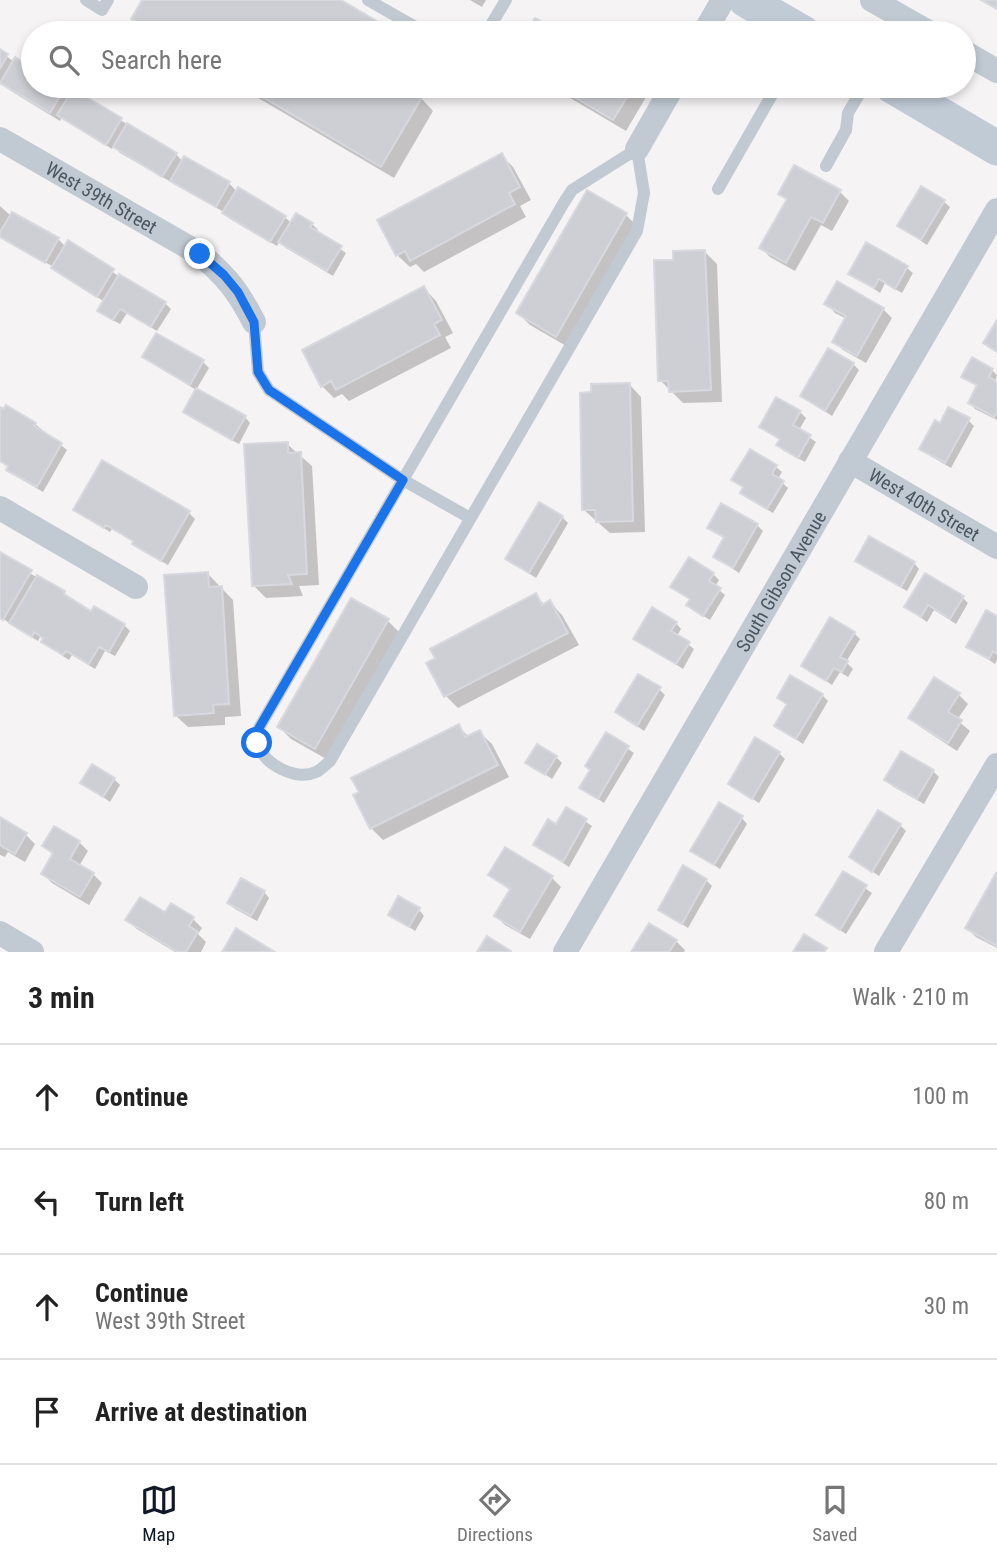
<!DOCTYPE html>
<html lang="en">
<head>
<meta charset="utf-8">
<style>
	:root { --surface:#fff; --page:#f6f6f6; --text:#222; --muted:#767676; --line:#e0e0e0; --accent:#111827 }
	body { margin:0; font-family:"Roboto Condensed",sans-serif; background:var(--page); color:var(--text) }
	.stop { position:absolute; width:21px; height:21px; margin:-16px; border:5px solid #1a73e8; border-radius:50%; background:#fff }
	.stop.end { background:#1a73e8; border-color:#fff; box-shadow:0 2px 7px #0008 }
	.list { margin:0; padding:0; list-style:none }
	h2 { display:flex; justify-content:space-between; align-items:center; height:91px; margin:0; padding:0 28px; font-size:30px }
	h2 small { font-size:23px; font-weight:400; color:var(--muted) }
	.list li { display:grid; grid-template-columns:46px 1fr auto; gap:21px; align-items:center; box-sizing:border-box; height:105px; padding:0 28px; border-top:2px solid var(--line) }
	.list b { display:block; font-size:26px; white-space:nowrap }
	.list p { margin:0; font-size:23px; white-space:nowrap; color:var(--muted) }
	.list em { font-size:23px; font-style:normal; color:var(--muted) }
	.icon { flex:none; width:38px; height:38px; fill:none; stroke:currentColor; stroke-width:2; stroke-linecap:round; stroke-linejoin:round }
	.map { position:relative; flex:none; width:997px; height:952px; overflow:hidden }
	.search { position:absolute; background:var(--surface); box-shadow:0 4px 10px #0003; left:21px; right:21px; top:21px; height:77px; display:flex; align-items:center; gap:18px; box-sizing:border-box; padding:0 24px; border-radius:38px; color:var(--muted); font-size:26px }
	.sheet { height:511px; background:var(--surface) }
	nav { display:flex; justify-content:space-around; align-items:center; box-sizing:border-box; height:98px; border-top:2px solid var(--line); background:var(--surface); font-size:19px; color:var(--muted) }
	nav a { display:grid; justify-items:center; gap:4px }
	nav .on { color:var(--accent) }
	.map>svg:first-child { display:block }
	.shadow { fill:#0003 }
	.building { fill:#cdcfd5; stroke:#d7d9de; stroke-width:2 }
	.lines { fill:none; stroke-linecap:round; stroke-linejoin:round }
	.service { stroke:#c1cad2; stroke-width:12 }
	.minor { stroke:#c1cad2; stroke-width:24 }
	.secondary { stroke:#c1cbd6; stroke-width:35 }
	.route { stroke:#1a73e8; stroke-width:9 }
	.labels { text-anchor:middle; stroke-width:5; stroke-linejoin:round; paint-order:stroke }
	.street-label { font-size:19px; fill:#4a5661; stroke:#fff }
</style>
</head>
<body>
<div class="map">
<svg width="997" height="952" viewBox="0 0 997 952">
	<rect width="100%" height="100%" fill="#f5f3f3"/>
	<!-- shadow -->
	<path class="shadow" d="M144 0H337L394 33H149L133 19Z
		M470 0H486L482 7Z
		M0 51 14 62 16 59 33 70V86H81L76 93 176 154 183 162 229 183 237 192 285 217 291 223 312 224 318 230 316 233 346 253 333 276 286 248 280 241 277 246 230 219 222 211 120 153 114 146 112 149 62 117 60 121 11 91 0 83Z
		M238 86H401L421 98 433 111 394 178Z
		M550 86H643L649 92 626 131Z
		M501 155 513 167 531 200 520 206 526 217 424 272 416 264 410 267 397 255Z
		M840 192 849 201 832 231 821 225 795 271 770 257 761 248 787 201 780 194Z
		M944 202 950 207 927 245 899 226Z
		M0 206 11 216 58 239 66 247 69 243 120 277 165 303 171 309 157 331 127 313 120 324 105 316 100 310 105 302 59 273 52 266 6 241 0 236Z
		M626 215 638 227 568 347 530 325 518 313Z
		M866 244 907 268 913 273 902 293 885 283 880 293 850 273Z
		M705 252 717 264 722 402 683 403 660 380 675 262Z
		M424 288 436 301 453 333 445 337 451 348 349 401 342 394 334 398 322 386Z
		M826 303 883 309 892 318 866 363 843 350 834 341 847 319 835 313Z
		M157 335 203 362 209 368 196 390 144 357Z
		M853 364 859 370 832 416 802 396Z
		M992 370 997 375 995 382 997 384V420L975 409 970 403 978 387 964 376Z
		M629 384 641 397 645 532 610 533 584 510Z
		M0 409 35 424 67 450 43 492 14 475 8 470 10 468 0 462Z
		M185 412 245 417 250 423 239 444 190 417Z
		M800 412 806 418 799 430 816 442 805 462 784 451 778 445 781 441 761 427Z
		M968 420 974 426 951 468 927 454 922 449 941 425Z
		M287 444 312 466 319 585 299 586 303 596 266 598 253 585Z
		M776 467 782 472 778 479 788 488 773 513 748 498 742 493 744 488 734 480Z
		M75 510 189 513 195 519 168 565 140 549 135 542 112 529 110 532Z
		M562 517 568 523 536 578 507 559Z
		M757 525 763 531 739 573 715 557 725 539 709 528Z
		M0 556 64 593 92 613 124 625 130 631 115 656 105 651 95 669 72 655 69 660 49 647 43 642 44 639 40 637 38 641 0 617Z
		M857 561 914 563 919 569 907 591 863 566Z
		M208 574 233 600 241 716 225 717V725L188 727 175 715Z
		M713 574 719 580 715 587 725 595 710 620 694 610 688 605 691 600 672 587Z
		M536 596 545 605 550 602 562 615 579 645 458 708 446 696 429 664Z
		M963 598 968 603 956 624 934 610 927 622 906 607Z
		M352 600 388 621 400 633 328 760 291 739 279 727Z
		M997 618V660L995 664 968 646Z
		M676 623 681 629 677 636 694 649 683 669 636 638Z
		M854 633 860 639 846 662 853 669 848 677 840 672 832 685 803 665Z
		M659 689 665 695 644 731 617 712Z
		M822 695 828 701 803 744 776 726 788 706 779 698Z
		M959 695 968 704 957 720 970 731 957 751 919 726 910 717Z
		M458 726 469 737 479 732 492 744 509 777 383 840 371 828Z
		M606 734 634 753 604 803 582 788 592 770Z
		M779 753 785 759 759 803 730 784Z
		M556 757 562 763 552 779 528 762Z
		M933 771 939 777 924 804 892 786 887 780Z
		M114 779 120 785 110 802 83 783Z
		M567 809 592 826 569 867 535 845 557 826Z
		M742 818 747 824 720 869 692 850Z
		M0 819 26 835 35 844 25 862 8 852 5 857 0 855Z
		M900 825 906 831 879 876 851 857Z
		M79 842 88 851 79 866 93 874 102 883 89 905 52 883 43 874 54 856 44 846Z
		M505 850 552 878 561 887 530 939 505 925 496 916 511 891 490 875Z
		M843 873 872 893 846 934 818 915Z
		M997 876V948L976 937 967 928Z
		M706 880 712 886 688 928 660 910Z
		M264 892 269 898 257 921 235 909 229 903Z
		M419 910 424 916 415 931 390 914Z
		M166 915 193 919 202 928 198 934 206 942 201 952H175L137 929 128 920Z
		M676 941 685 950 684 952H633Z"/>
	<!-- building -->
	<path class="building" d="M142 0H341L397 33H155L131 19Z
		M981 0H997V9Z
		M535 18 562 33H526Z
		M0 49 8 54 0 69Z
		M15 57 33 68V86H66L50 113 0 83Z
		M244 86H403L422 97 381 167Z
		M556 86H634L613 120Z
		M73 89 122 118 106 145 57 115Z
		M127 123 177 153 162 177 113 147Z
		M502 153 520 187 509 193 515 204 410 261 405 251 396 256 377 220Z
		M184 156 230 182 216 207 170 181Z
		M794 165 841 190 823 223 811 217 786 263 759 248 787 199 778 194Z
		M921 186 945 200 921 240 897 226Z
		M238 187 286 216 270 242 222 213Z
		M587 190 627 213 556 337 516 313Z
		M12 212 59 238 45 263 0 237V232Z
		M296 213 313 223 310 227 342 246 327 271 278 242Z
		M68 240 114 269 97 297 51 268Z
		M866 242 908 266 895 289 879 279 874 288 848 274Z
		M705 250 711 390 669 392 668 381H658L654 260H673V251Z
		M119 274 166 302 151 327 120 309 113 320 97 311Z
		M837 281 884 308 857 356 832 342 846 316 824 304Z
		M424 286 442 320 434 324 440 335 336 390 331 381 321 387 302 350Z
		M997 320V352L983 343Z
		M156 333 204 360 190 385 142 357Z
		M828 348 854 363 825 411 800 396Z
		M972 357 993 369 989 377 997 382V412L994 417 968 403 977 385 961 377Z
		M630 383 633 521 596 522 595 510H582L580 393 591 392V384Z
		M196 388 246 416 232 440 183 412Z
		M776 397 801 411 793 425 811 435 798 458 776 445 780 439 759 427Z
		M6 405 36 423 34 426 62 443 37 487 6 470 8 466 0 461V407L4 409Z
		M948 407 970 418 945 463 919 449 935 420 940 423Z
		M288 442V453L301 452 307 574 288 575 292 584 252 586 244 444Z
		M750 449 777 465 772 474 784 481 767 509 740 493 743 487 731 480Z
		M102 460 190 511 161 561 132 544 133 541 106 525 104 528 73 510Z
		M539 502 563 516 529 573 505 559Z
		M721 503 758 524 733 568 713 557 724 537 707 528Z
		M869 536 915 562 901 587 855 561Z
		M0 552 32 570 3 620 0 618Z
		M689 557 714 573 709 581 721 588 703 616 686 605 690 599 670 587Z
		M208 572 209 587 222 586 229 704 213 705 214 713 174 716 164 575Z
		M925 573 964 596 950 619 928 605 921 617 904 607Z
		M37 575 65 591 64 594 91 611 94 606 125 624 109 652 99 647 89 664 66 651 63 655 41 642 43 638 34 632 32 637 9 623Z
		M536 593 542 605 550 600 568 633 444 697 426 663 435 658 430 649Z
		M351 598 389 619 315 749 277 727Z
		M652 607 677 622 671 631 690 642 676 664 633 639Z
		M986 610 997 616V654L993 651 989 659 966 647Z
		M830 617 855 632 840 657 848 661 842 672 834 668 826 681 801 666Z
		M638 674 661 687 637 726 615 712Z
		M790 675 823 694 796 739 774 726 787 704 777 698Z
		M934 677 960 693 948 712 962 720 948 743 908 718Z
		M459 724 465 737 480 730 498 765 370 829 353 795 359 792 351 778Z
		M606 732 629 746 598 799 579 788 590 770 585 766Z
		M755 737 780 752 752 799 728 784Z
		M537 744 557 756 545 775 525 763Z
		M901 751 934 770 917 799 884 780Z
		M92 764 115 778 103 797 80 783Z
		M719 802 743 816 714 865 690 851Z
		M566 807 587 819 563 862 533 845 548 819 556 824Z
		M878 810 901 824 872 872 849 857Z
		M0 817 27 833 15 854 0 845Z
		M54 826 80 841 70 859 94 873 80 897 41 874 53 853 42 846Z
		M505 847 553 876 520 932 494 916 510 889 488 875Z
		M683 865 707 879 682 924 658 910Z
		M843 871 867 885 840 930 816 915Z
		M996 873 997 874V946L965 928Z
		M241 878 265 891 251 916 227 903Z
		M398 896 420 908 409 927 388 915Z
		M140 897 165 912 171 903 194 917 189 926 198 932 186 952H178L125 920Z
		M649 923 677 940 669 952H631Z
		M236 928 275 952H222Z
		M804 934 827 948 824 952H793Z
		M487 936 511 951 510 952H477Z"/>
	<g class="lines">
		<!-- service -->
		<path class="service" d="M86 0 102 10 108 0
			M368 0 426 33
			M486 33 506 0
			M637 149 644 193 637 231 330 761C326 764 321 770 316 772 296 781 265 765 258 745 257 740 258 733 259 728L563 204 572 190Z
			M826 166 846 130 848 113 864 86
			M718 189 777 86
			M254 322 258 372 269 390 403 480 470 518"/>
		<!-- minor -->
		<g class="minor">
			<path d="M872 0 930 33"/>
			<path d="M704 33 723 0"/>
			<path d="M964 52 997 71"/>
			<path id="s1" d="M0 139 200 254C227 277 238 291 254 322"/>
			<path d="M637 149 673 86"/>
			<path id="s2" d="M850 461 997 547"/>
			<path d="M0 508 136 587"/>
			<path d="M0 933 32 952"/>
			<path id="s3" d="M565 952 997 210"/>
			<path d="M886 952 997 765"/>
		</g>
		<!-- secondary -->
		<path class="secondary" d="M746 0 803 33
			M892 86 997 148"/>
	</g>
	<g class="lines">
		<!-- route -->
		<path class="route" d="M200 254 224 275 238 292 254 322 258 372 269 390 403 480 259 728 257 743"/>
	</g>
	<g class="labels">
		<!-- street labels -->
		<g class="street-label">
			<text dy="7" stroke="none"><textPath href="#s1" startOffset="117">West 39th Street</textPath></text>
			<text dy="7" stroke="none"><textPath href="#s2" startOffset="86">West 40th Street</textPath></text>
			<text dy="7" stroke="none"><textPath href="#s3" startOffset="429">South Gibson Avenue</textPath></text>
		</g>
	</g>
</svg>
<div class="stop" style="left:257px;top:743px"></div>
<div class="stop end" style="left:200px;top:254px"></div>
<div class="search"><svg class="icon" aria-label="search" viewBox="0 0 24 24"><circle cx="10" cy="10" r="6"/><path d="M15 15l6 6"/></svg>Search here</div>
</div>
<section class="sheet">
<h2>3 min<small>Walk · 210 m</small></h2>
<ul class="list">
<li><svg class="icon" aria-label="ahead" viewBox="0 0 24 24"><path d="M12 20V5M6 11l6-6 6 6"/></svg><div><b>Continue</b></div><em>100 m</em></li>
<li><svg class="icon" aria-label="left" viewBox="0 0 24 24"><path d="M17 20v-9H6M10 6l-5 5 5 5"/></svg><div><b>Turn left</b></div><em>80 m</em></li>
<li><svg class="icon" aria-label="ahead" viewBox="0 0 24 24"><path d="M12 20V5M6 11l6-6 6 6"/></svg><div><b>Continue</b><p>West 39th Street</p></div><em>30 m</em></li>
<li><svg class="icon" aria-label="arrive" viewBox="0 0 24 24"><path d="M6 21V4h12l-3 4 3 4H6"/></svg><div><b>Arrive at destination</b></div></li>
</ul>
</section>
<nav>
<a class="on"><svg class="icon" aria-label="map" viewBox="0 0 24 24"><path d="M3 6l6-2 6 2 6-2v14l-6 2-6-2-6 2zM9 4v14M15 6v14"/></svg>Map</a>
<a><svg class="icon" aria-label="directions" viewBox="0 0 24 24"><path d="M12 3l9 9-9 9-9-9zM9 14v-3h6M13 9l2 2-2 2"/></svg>Directions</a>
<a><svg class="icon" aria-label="saved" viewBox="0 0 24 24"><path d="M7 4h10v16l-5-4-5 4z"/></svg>Saved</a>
</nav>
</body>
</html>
